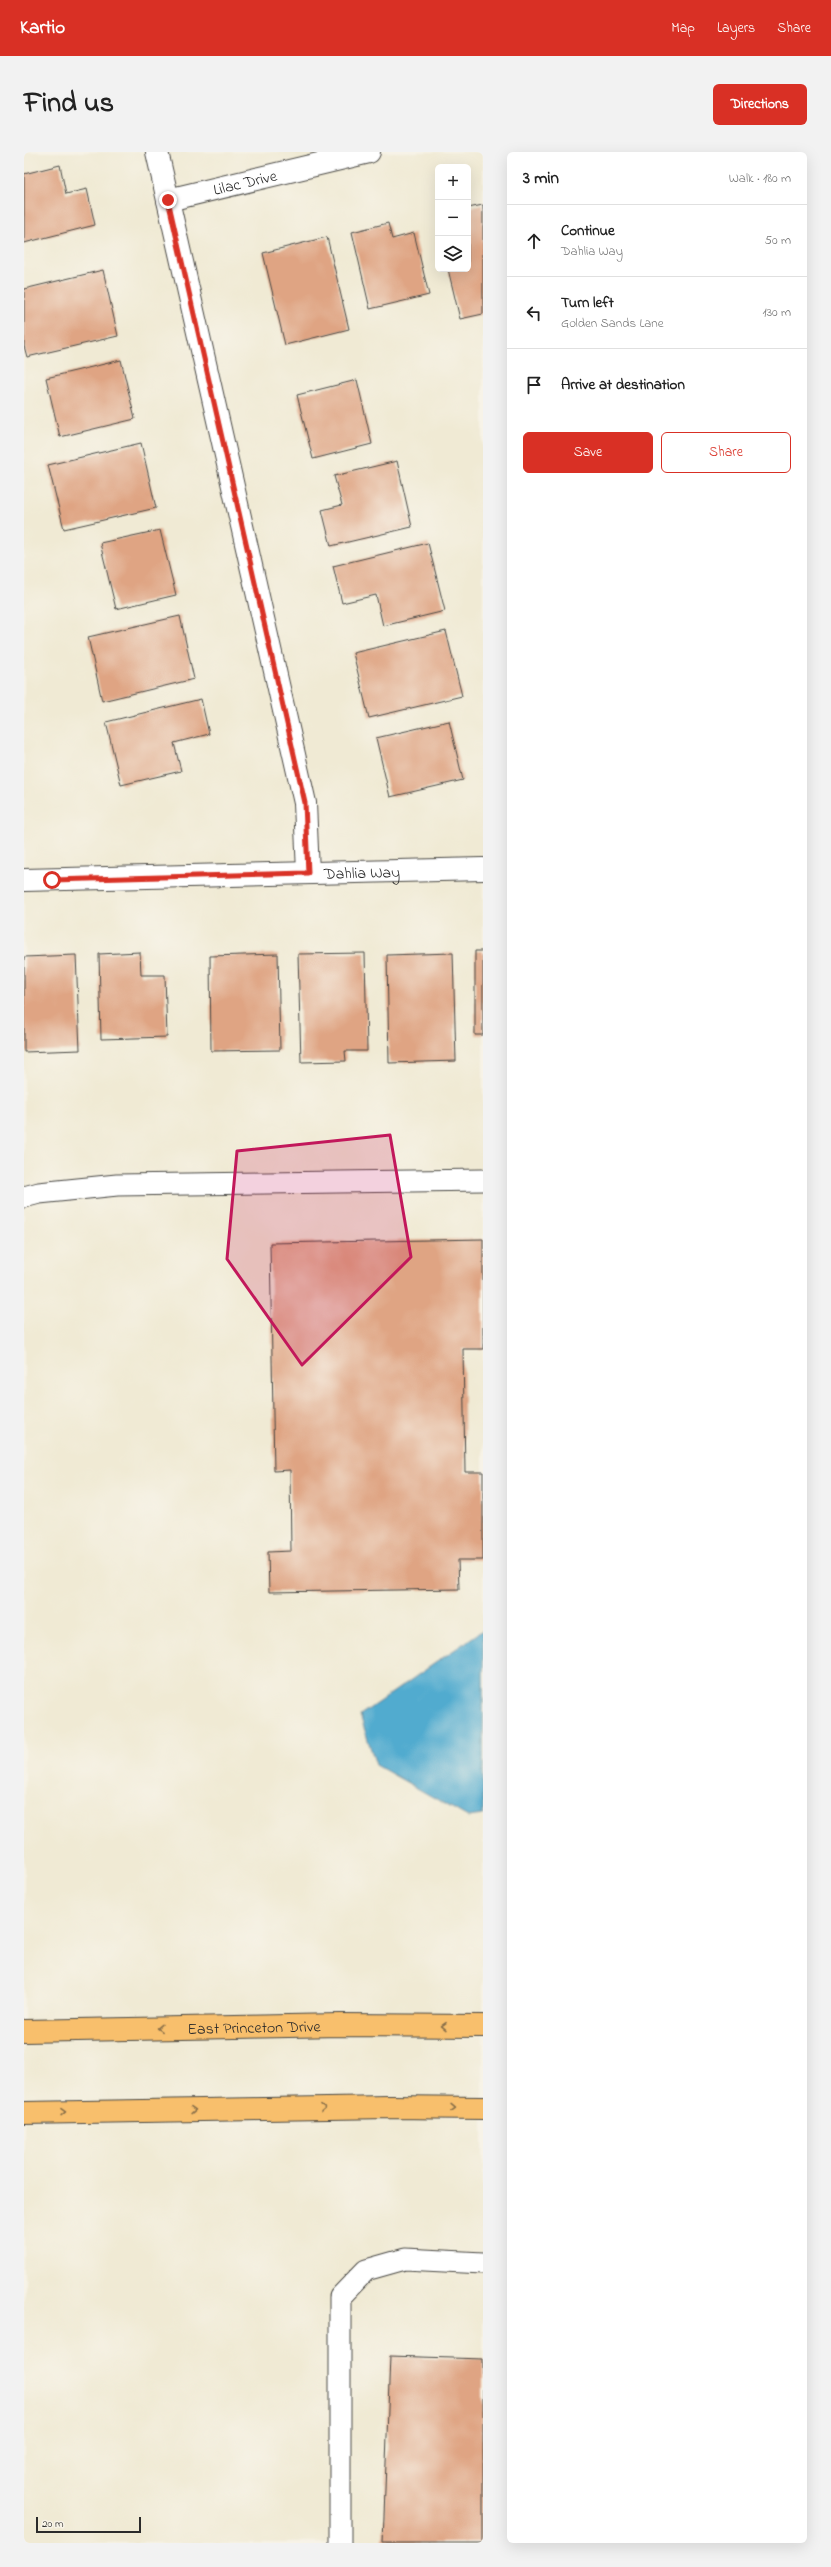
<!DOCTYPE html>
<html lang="en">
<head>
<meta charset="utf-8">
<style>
	:root { --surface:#fff; --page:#f2f2f2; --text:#222; --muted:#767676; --line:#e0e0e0; --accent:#d93025 }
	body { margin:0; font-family:"Indie Flower",sans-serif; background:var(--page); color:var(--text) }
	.controls { position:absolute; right:12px; top:12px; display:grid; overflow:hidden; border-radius:6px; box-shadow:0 4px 16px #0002 }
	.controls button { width:36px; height:36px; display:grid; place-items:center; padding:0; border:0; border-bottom:1px solid var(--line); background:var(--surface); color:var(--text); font:20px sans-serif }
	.scale { position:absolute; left:12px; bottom:10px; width:105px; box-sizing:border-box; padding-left:4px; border:2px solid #2b2b2b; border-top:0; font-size:11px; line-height:14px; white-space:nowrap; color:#2b2b2b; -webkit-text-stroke:3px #f7f3e8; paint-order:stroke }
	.stop { position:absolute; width:12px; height:12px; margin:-9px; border:3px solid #d93025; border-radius:50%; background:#fff }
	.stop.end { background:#d93025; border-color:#fff; box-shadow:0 1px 4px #0008 }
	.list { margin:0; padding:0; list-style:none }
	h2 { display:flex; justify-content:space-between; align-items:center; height:52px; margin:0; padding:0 16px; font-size:17px }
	h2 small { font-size:13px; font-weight:400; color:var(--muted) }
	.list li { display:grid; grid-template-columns:26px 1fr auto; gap:12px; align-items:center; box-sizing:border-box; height:72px; padding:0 16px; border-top:1px solid var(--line) }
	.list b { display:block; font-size:15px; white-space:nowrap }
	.list p { margin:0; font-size:13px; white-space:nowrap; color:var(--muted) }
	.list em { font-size:13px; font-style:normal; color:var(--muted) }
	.actions { display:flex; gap:8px; padding:12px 16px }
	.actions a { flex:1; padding:9px 0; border:1px solid var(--accent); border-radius:6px; text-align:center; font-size:14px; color:var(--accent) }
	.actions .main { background:var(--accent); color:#fff }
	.icon { flex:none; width:22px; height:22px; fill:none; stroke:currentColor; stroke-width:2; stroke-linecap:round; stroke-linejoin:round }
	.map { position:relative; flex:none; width:459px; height:2391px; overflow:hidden; border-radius:6px }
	header { display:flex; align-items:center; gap:24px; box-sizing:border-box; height:56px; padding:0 20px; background:var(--accent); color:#fff }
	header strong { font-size:19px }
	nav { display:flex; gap:22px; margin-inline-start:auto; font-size:14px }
	.intro { display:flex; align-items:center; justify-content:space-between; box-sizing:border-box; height:96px; padding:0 24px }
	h1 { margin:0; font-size:28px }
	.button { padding:10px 18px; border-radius:6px; background:var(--accent); color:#fff; font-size:14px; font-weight:700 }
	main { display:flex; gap:24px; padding:0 24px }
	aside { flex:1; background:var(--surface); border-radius:6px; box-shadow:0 4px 16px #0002 }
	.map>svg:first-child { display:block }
	.water { fill:#51abcf; stroke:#3e6b7d }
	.building { fill:#dfa483 }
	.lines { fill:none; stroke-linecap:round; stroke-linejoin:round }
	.service-casing { stroke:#494844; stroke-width:23 }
	.minor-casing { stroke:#494844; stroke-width:24 }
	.trunk-casing { stroke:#494844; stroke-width:24 }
	.service { stroke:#fff; stroke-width:21 }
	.minor { stroke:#fff; stroke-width:22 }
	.trunk { stroke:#f8bf6c; stroke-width:22 }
	.oneway { stroke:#876e48 }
	.route { stroke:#d93025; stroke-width:5 }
	.marked { fill:#c2185b; fill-opacity:0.2; stroke:#c2185b; stroke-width:3; stroke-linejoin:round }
	.labels { text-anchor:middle; stroke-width:3; stroke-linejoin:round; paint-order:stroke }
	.street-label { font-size:16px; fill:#2b2b2b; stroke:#f7f3e8 }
</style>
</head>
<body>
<header>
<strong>Kartio</strong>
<nav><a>Map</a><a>Layers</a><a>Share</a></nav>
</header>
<div class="intro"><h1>Find us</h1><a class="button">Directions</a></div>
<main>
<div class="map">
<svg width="459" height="2391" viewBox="0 0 459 2391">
	<rect width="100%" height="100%" fill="#f7f3e8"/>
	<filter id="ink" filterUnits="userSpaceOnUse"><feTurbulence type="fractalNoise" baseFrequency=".025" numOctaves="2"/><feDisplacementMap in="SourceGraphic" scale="8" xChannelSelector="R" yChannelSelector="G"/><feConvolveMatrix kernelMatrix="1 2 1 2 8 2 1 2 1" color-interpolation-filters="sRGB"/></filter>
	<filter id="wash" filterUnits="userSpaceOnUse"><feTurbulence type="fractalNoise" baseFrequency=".012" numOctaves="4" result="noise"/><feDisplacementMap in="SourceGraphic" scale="16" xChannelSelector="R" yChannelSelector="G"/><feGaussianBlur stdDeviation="0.9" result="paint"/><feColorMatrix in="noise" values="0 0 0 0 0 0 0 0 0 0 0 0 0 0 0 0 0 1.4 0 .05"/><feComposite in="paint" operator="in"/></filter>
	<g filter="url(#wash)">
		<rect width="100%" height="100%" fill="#f0ead4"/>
		<!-- water -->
		<path class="water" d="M459 1478V1663L444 1665 352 1613 336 1563Z"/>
		<g id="blocks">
			<!-- building -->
			<path class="building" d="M36 13 42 42 63 37 71 73 0 91V22Z
				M459 53V162L436 167 424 117H444V56Z
				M364 71 368 87 390 81 405 143 346 157 328 80Z
				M303 85 325 177 261 193 239 101Z
				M79 118 94 184 3 205 0 194V137Z
				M97 208 111 267 36 285 22 226Z
				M333 228 348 292 289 307 273 243Z
				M117 291 132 356 40 377 24 313Z
				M373 309 388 375 307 394 298 358 318 353 310 324Z
				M136 378 152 443 92 457 76 391Z
				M404 391 421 459 359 474 352 443 318 451 309 414Z
				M156 464 170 527 78 549 64 485Z
				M422 479 438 544 345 566 329 501Z
				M177 547 185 582 150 591 157 619 97 633 82 570Z
				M425 569 439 628 366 645 352 586Z
				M451 799H459V883H451Z
				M116 800 117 823H141L143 885 77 887 75 802Z
				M341 801 343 899H321L322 909 277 910 274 802Z
				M429 801 432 909 365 911 363 803Z
				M254 802 256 898 187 899 186 804Z
				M52 803 56 898 0 900V805Z
				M459 1087V1197H439L441 1320H459V1408H434L435 1437 245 1440 244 1400 267 1399 266 1318 250 1319 246 1091Z
				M366 2204 459 2207V2391H359Z"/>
		</g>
	</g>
	<g filter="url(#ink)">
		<use href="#blocks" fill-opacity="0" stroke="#494844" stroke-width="1"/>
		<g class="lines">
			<defs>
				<path id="service" d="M0 1045 15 1041 93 1033 459 1028
					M316 2391V2145L342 2118 381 2107 459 2111"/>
				<g id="minor">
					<path d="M133 0 281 651 284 721"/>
					<path id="s1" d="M144 48 345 0"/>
					<path id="s2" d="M0 728 459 717"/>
				</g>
				<g id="trunk">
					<path id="s3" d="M0 1879 316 1873 459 1874"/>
					<path d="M0 1961 366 1955 459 1956"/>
				</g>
			</defs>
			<!-- service casing -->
			<use href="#service" class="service-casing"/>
			<!-- minor casing -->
			<use href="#minor" class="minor-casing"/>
			<!-- trunk casing -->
			<use href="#trunk" class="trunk-casing"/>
			<!-- service -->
			<use href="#service" class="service"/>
			<!-- minor -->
			<use href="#minor" class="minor"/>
			<!-- trunk -->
			<use href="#trunk" class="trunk"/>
		</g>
		<!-- one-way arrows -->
		<defs><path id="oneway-chevron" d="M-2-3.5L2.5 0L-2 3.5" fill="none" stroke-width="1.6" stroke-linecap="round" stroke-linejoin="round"/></defs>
		<g class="oneway">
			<use href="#oneway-chevron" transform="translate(420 1874) rotate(-179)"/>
			<use href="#oneway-chevron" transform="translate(136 1876) rotate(179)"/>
			<use href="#oneway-chevron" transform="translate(299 1956) rotate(-1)"/>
			<use href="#oneway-chevron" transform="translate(429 1956) rotate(1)"/>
			<use href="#oneway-chevron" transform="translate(169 1958) rotate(-1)"/>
			<use href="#oneway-chevron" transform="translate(39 1960) rotate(-1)"/>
		</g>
	</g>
	<g class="lines" filter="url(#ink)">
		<!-- route -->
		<path class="route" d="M28 728 284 721 281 651 144 48"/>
	</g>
	<!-- marked area -->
	<path class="marked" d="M366 983 387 1105 278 1213 203 1107 213 999Z"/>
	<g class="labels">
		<!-- street labels -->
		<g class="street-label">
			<text dy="6" stroke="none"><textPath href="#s1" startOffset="79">Lilac Drive</textPath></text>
			<text dy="6" stroke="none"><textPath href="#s2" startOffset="338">Dahlia Way</textPath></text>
			<text dy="6" stroke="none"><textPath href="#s3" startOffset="230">East Princeton Drive</textPath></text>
		</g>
	</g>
</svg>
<div class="controls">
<button>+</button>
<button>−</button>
<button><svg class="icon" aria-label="layers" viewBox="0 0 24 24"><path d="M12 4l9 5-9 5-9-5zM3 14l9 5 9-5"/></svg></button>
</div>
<div class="scale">20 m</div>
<div class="stop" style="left:28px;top:728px"></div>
<div class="stop end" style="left:144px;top:48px"></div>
</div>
<aside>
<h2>3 min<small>Walk · 180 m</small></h2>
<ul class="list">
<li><svg class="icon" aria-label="ahead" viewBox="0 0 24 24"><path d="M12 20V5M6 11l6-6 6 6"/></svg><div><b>Continue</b><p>Dahlia Way</p></div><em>50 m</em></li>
<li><svg class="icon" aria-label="left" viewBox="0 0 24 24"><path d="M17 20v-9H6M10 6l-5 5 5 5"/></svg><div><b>Turn left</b><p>Golden Sands Lane</p></div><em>130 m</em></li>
<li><svg class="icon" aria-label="arrive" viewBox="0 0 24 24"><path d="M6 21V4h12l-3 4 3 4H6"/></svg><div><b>Arrive at destination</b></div></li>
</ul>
<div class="actions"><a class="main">Save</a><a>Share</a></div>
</aside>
</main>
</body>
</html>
